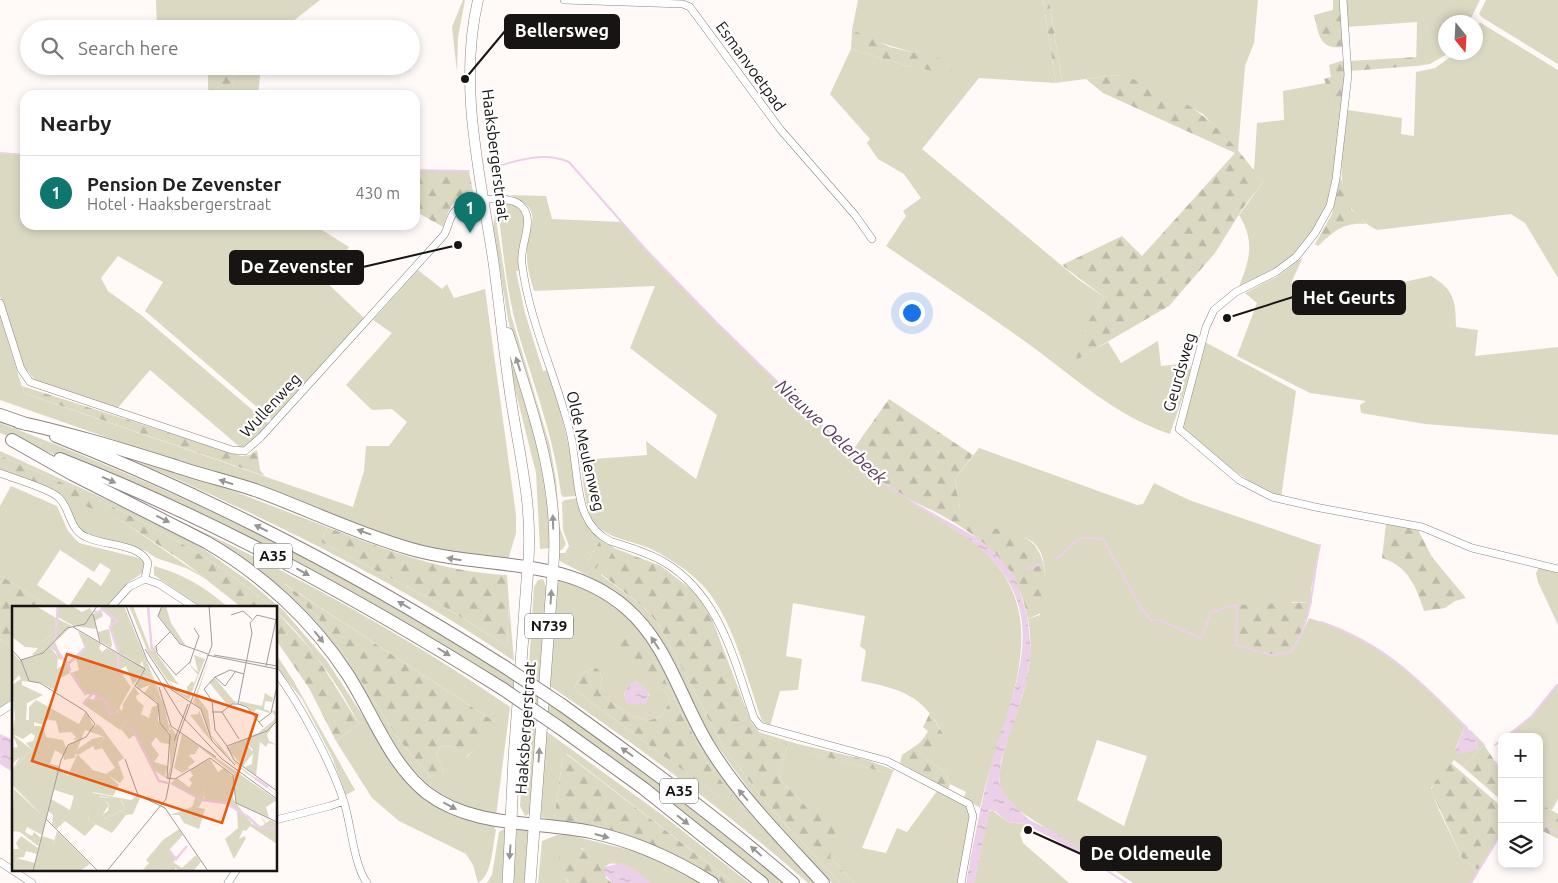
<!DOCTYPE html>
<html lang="en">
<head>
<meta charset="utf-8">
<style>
	:root { --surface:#fff; --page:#f6f6f6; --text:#222; --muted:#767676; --line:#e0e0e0; --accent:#0f766e }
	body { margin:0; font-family:Ubuntu,sans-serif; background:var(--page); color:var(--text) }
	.controls { position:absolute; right:15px; bottom:15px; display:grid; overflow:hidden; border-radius:10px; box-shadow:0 2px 8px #0003 }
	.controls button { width:45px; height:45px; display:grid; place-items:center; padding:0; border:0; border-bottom:1px solid var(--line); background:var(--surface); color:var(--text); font:25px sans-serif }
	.compass { position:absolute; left:1438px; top:15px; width:45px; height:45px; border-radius:50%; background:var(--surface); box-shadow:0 2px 8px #0003; rotate:162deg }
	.you { position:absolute; left:911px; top:312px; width:18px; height:18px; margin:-12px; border:4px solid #fff; border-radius:50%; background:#1a73e8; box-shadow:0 0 0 8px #1a73e833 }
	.badge { display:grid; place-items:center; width:32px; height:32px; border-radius:50%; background:var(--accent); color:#fff; font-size:16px; font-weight:700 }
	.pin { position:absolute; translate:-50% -41px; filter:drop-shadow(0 1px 2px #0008) }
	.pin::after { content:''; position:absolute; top:26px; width:18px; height:15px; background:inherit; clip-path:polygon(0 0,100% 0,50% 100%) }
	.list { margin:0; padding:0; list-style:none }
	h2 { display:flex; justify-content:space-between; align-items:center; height:65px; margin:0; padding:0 20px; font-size:21px }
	h2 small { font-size:16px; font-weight:400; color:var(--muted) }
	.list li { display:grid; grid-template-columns:32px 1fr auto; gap:15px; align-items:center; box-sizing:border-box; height:75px; padding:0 20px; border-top:1px solid var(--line) }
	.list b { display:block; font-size:19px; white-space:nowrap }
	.list p { margin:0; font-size:16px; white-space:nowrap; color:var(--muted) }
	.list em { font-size:16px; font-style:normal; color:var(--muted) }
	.icon { flex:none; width:28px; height:28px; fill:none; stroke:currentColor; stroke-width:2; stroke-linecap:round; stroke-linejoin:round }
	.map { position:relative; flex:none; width:1558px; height:883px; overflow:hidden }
	.search { position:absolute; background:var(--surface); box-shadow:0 2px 8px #0003; left:20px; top:20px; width:400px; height:55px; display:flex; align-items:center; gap:12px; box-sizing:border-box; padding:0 18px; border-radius:28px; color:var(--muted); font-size:19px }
	.panel { position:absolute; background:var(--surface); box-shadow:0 2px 8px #0003; left:20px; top:90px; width:400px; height:140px; border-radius:15px }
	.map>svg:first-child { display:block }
	.green { fill:#dcd9c3; fill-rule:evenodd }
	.forest { fill:url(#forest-firs) }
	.water { fill:url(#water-ripples) }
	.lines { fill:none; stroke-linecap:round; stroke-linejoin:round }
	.stream { stroke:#ebd0e8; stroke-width:2 }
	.minor-casing { stroke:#8d8482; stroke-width:8 }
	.secondary-casing { stroke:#8d8482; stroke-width:11 }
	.primary-casing { stroke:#8d8482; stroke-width:12 }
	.motorway-casing { stroke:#8d8482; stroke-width:14 }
	.minor { stroke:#fff; stroke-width:7 }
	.secondary { stroke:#fff; stroke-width:10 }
	.primary { stroke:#fff; stroke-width:11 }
	.motorway { stroke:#fff; stroke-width:12 }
	.motorway-bridge-casing { stroke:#8d8482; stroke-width:14; stroke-linecap:butt }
	.motorway-bridge { stroke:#fff; stroke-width:12 }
	.oneway { fill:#979595 }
	.labels { text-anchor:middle; stroke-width:4.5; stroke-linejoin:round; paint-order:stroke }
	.shield { fill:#fff; stroke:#5d5a5a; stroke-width:1 }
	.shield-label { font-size:15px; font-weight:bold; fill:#171413 }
	.street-label { font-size:16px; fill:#171413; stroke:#fff }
	.water-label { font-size:18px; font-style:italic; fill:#603b5d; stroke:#fff }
	.inset-river { fill:none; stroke:#ebd0e8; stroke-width:2.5 }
	.inset-road { fill:none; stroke:#a29d9c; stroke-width:1 }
	.view { fill:#e8590c; fill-opacity:0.15; stroke:#e8590c; stroke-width:2.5 }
	.inset-edge { fill:none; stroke:#171413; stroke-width:2.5 }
	.leader { fill:none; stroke:#171413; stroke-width:2 }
	.callout-dot { fill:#171413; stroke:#fff; stroke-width:2 }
	.callout { fill:#171413; stroke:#171413; stroke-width:2 }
	.callout-label { font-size:18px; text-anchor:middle; font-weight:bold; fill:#fff }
</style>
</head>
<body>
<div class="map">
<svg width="1558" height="883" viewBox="0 0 1558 883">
	<defs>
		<pattern id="forest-firs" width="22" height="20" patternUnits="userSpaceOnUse" patternTransform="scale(1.25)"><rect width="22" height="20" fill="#dcd9c3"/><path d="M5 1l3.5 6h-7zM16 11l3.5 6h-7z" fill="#bcb9a7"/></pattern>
		<pattern id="water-ripples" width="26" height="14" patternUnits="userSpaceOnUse" patternTransform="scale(1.25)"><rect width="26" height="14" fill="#ebd0e8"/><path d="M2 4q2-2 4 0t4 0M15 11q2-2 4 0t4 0" fill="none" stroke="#c9b2c6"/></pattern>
	</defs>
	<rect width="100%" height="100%" fill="#fff9f7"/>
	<!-- green -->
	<path class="green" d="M156 0H320L283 29H157Z
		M463 0H465L458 37 457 72 452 27Z
		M858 0H1043L1056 83 979 78 922 149 1079 280 1104 297 1091 318 1077 359 1108 342 1121 363 1158 341 1161 366 1182 364 1192 370 1170 434C1116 416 1075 378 1030 345 983 311 934 279 886 246L906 216 903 211 921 198 904 174 878 159 867 143 870 139 830 94 851 49 904 65 952 74 912 52 874 41 852 30Z
		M1049 0H1258L1254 43 1245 66 1238 151 1203 114 1150 86 1117 75 1062 82Z
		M1344 0H1480L1469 22H1446L1447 54 1430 64 1416 66 1417 22 1346 27Z
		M1486 0H1558V64L1483 18 1479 14Z
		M1481 23 1558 70V278L1525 223 1511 214 1377 230C1327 205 1343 155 1348 110L1402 118 1401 134 1414 136 1416 72 1435 68 1456 53 1476 52V24Z
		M233 66H261L258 95H230L234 81Z
		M1326 83 1341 121 1334 180 1325 213 1301 249 1284 264 1238 289C1249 262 1256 242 1239 215L1263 182 1254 171 1257 123 1284 120 1283 91Z
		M0 153 25 155V225H314L349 247 324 280 364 318 272 420 145 311 163 282 118 256 101 278 108 291 141 315 269 424 246 448H241L150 370 116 410 35 380 22 364 0 296Z
		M510 195 546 196 552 219 621 222 717 323 877 479 972 541C1067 614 999 717 980 808L964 797 966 792 950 784 946 773 926 759 943 734C923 695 901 689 861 681L866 651 860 646 865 616 793 603 786 656 802 659 798 690 780 691 770 726 762 721C748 682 733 619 705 588 691 572 672 560 653 550 632 539 599 540 589 513 584 497 583 477 580 460L647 455 646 441 696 479 717 415 630 348 655 286 534 291C530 278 526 263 527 249 531 219 543 210 510 195Z
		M507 200 524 211C525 232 518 249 520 271H516L525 313 543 371 548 370C561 410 572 453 576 496L563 497 561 494C554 437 534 386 518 332 506 291 503 246 497 204Z
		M495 213 511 315 550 446 556 480 560 528 566 544 562 550H556V524L508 319 493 228Z
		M1303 257 1291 283 1322 297 1344 310 1350 294 1431 276C1454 289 1456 302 1456 327L1478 330 1475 356 1558 347V435L1425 424 1361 413 1360 405 1366 401 1310 393 1237 356 1257 303 1245 293 1280 275Z
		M418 270 442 289 447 284 454 298 485 289 516 515V533L508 560 419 547 0 400V316L24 393 353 507 364 471 366 446H389L407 422 392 409 372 410 346 385 392 333 373 320Z
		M1205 342 1296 391 1281 498C1245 482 1214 456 1182 431L1185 410Z
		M509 349 545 462 551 548 540 549 536 473 512 377Z
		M0 423C179 490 354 574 514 680L513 692 455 655 76 463 0 433Z
		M979 448 1137 505 1143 504 1154 483 1189 500 1320 545 1311 590 1312 602H1292L1272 655 1291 652 1300 638 1309 618C1381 640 1413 675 1465 726L1455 750 1478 749 1475 736 1484 745 1463 767 1454 760 1431 788 1439 810 1462 858 1478 870 1471 883H1133L1114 870 1112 872C1094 860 1077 847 1059 836 1041 824 1010 810 1001 789 992 770 1021 706 1026 683 1031 662 1032 641 1028 619L1040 615C1042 599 1046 579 1044 564 1039 532 1012 535 990 528 979 524 969 516 960 509L955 479ZM1097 740 1147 756 1124 826 1077 800Z
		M109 450 220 486 327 527 321 542 438 603 507 646 509 603 514 661C392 577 246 508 109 450Z
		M0 451 155 522 205 550 251 583 284 611 327 661 399 771 472 818 494 826 496 831C492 846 493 874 478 883L473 865 466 854 399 821 372 798 336 741 359 724C338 684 309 642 276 611V607H271C223 564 169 535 111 506 74 488 38 471 0 456Z
		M11 486 57 506 68 531 79 543 139 558 145 563 144 572 129 582 105 607H50L0 575V506ZM60 550 94 572 100 563 111 570 101 586 88 577 69 606 37 585Z
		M63 495 125 523 206 579 186 568 156 558 146 551 85 536 74 521Z
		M578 498 601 539 586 564 610 544 614 548 601 575 641 605 658 623 724 748 767 804 840 883H832L756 799 726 758 711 737 661 638 642 613 615 590 560 561 557 553H565L569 546 563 530 562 502 565 500Z
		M160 512C282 567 400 631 510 707L496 816 466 807 440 794 424 781 400 755 299 610ZM283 583 498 724 467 757 452 746 440 747 436 754 444 772 432 779 400 741 334 639 317 617Z
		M154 566C185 575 203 586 228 607H200L154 575Z
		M1539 567 1558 571V625L1538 582 1536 573Z
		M558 578 596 593 623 611 647 638 686 712 817 883H808C726 811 639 747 550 686ZM629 628 654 659 706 760 749 819 575 690C576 680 584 668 596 668L600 671 602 682 599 693 630 715 648 721 661 716 670 702 667 694 613 647ZM636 681 650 695 627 703 624 693Z
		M543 579 547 589 531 813 525 816 520 806 534 587 538 580Z
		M0 639 14 648V698L0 708Z
		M276 654 293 680 355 790 346 795 332 757 302 699 276 667Z
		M1558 684V799L1552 810 1546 807 1539 812V737H1506L1532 716Z
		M548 703 659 781 786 883H771L667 799 547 714Z
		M546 731 661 814 749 883H734L567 754 562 762 554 820 541 817Z
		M788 741 798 744 803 751 892 774 862 848 886 853 897 828 907 832 937 791 967 805 972 812 958 883H854L830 857 811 812 779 778Z
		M992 810 1008 822 1025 824 1020 834 1023 843 1069 883H974L989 812Z
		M517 827 530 828 526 883H513Z
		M506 828 502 883H487L492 875 499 832Z
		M557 835H569L646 854 703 883H650C638 873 625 861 609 864L581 848 566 879 569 883H538L542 841Z"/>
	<!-- forest -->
	<path class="forest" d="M1043 0H1049L1062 82 1056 83Z
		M1333 0H1340L1343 47C1319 50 1319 34 1314 15L1333 10Z
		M852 30 890 47 950 61 952 75 904 65 851 49Z
		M1417 57 1416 66 1350 71 1349 61Z
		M1344 60 1345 72 1340 119 1324 79 1331 77 1329 65Z
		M208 66H233L234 81 230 95H208Z
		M1117 75C1131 77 1144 83 1157 89 1208 111 1230 139 1263 182L1243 208 1215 253 1169 306 1076 360 1083 330 1104 297 1062 265 1122 236 1142 256 1235 153 1103 93 1086 79Z
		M415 170 469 171 473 192C451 198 450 208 443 227L415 211Z
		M1340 176 1351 209 1366 224C1343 222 1333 232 1318 246L1315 244 1332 214Z
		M22 386 241 456 250 455 257 450 260 470 265 476 24 393Z
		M889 399 973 455 955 479 960 509C970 516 980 525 993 528 1000 530 1008 530 1015 533 1051 545 1046 582 1043 612L1028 619C1016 552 961 523 904 497 883 487 867 470 850 454Z
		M0 456C38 471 75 488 111 506 169 535 223 564 271 607H241L184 562 125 523 0 469Z
		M1386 524 1418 530 1432 557 1466 598 1455 601 1445 608 1424 611C1416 586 1408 566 1382 558Z
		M327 527C386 550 443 572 507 575L509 603 507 646 438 603 321 542Z
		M601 539 610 544 596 569 586 564Z
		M614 548 661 566 696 593 712 619 751 722 759 732 788 741 779 778 811 812 838 817 830 857 854 883H840L767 804 724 748 658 623 641 605 601 574Z
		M0 575 50 607H14V648L0 639Z
		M281 582 498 724 496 730 466 757 452 746 440 747 436 754 444 772 437 781 432 779 400 741 334 639 317 617Z
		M1312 602 1300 638 1291 652 1272 655 1236 645 1237 605Z
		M276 611 315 654 359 724 336 741 309 688 276 640Z
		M629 627 654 659 706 760 750 820 575 690C576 680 584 668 596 668L600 671 602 682 599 693 630 715 648 721 661 716 670 702 667 694 612 647Z
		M930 713 943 734 949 736 926 759 946 773 950 784 948 789 900 763 902 755C913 747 921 745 928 731L923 727Z
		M798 744 867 760 894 770 892 774 802 751Z
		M1484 745 1502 772V801L1463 767Z
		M566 754 734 883H722L696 867 572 824 554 820 562 762Z
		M1451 763 1502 807V832L1478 870 1462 858 1431 790 1435 782Z
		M1546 807 1558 814V839L1539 829V812Z
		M569 846 588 851 609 864 605 867 606 878 612 883H569L562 871 559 857 564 849Z"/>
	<!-- water -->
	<path class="water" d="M905 497 979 539 998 555 1015 577 1027 614 1031 650 1027 681 1001 761 999 783 1004 794 1028 819 1059 835 1084 852 1089 858 1025 824 1008 822 995 811 990 810 974 883H966C973 843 981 804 991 765 1010 696 1049 627 996 564 977 541 951 528 926 512 919 508 910 503 905 497Z
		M633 681H636L649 692 647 704 636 705 627 703 624 693Z
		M1465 726 1475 736 1478 749 1457 754 1455 751Z
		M0 734 14 740V773L0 764Z
		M621 863 635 870 650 883H612L604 873 605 867Z"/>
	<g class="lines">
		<!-- stream -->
		<path class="stream" d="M0 153 25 155
			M491 168C517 161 542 151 569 162L647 251 717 323 877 479 905 497
			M415 170 469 171
			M1055 559C1067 554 1074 539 1083 538 1089 537 1097 539 1103 539L1141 608 1151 620H1159L1201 638 1211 612 1237 605 1236 645 1272 655 1291 652C1314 618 1311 585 1320 545
			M1027 569 1044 563
			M1321 622C1385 644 1420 681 1467 728
			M1470 731 1484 745
			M1506 737 1532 716 1557 685
			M1495 745 1502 740
			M1495 762 1502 772
			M1539 822 1558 833
			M1088 858 1126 883
			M1471 883 1502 832"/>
		<defs>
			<path id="minor" d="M564 0 683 4 690 7 780 129 855 215 872 239
				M1343 0 1348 75 1336 179 1330 206 1315 233 1296 257 1276 272 1236 292 1214 310 1206 327 1179 429 1239 480 1272 497 1315 507 1422 527 1472 548 1558 569
				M0 303 21 369 30 382 232 450 245 451 261 437 444 235C449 227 449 215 457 209 469 198 514 193 524 209 534 224 519 247 522 264 529 321 556 376 570 432 576 456 576 494 585 514 590 526 598 535 610 541 628 547 647 552 664 562 720 595 734 660 754 718L760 726 887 761 969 804 973 816 961 883
				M0 473C14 479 48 488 58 497 71 508 68 529 86 537 104 546 140 543 148 563L145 579
				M111 607 129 587 145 579 159 584 194 607
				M276 672C301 706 331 762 344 802 351 824 354 866 367 883
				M0 712 14 703
				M276 820 330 806 344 801
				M0 862 32 883
				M228 883 237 869"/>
			<path id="secondary" d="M478 0C458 85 480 174 493 259 500 308 504 357 512 406 521 463 533 508 528 567
				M508 333C533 411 561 488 553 571"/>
			<path id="primary" d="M508 883 514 758 528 567
				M530 883 553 571"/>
			<path id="motorway" d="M0 415 26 424
				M18 422C73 434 121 449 175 466 201 475 228 481 255 490 307 509 358 534 411 549 485 570 565 555 626 608 667 643 680 698 707 743 738 795 782 838 823 883
				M56 436C213 498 363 577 505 667
				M12 440 72 474 206 542C262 574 313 621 348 675 373 714 390 764 427 793 473 828 537 821 591 832 634 841 674 859 712 883
				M60 459C216 520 362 601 503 689
				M562 705C641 762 719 819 793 883
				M560 728 643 788 762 883"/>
		</defs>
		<!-- minor casing -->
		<use href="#minor" class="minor-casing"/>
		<!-- secondary casing -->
		<use href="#secondary" class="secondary-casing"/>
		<!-- primary casing -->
		<use href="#primary" class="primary-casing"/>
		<!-- motorway casing -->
		<use href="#motorway" class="motorway-casing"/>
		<!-- minor -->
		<use href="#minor" class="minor"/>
		<!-- secondary -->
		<use href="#secondary" class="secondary"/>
		<!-- primary -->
		<use href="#primary" class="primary"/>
		<!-- motorway -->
		<use href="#motorway" class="motorway"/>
		<defs>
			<path id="motorway-bridge" d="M505 667 562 705
				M503 689 560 728"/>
		</defs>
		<!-- motorway-bridge casing -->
		<use href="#motorway-bridge" class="motorway-bridge-casing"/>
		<!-- motorway-bridge -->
		<use href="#motorway-bridge" class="motorway-bridge"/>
	</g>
	<!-- one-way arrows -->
	<defs><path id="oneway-solid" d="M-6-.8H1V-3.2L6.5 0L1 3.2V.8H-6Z" transform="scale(1.25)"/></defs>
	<g class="oneway">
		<use href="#oneway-solid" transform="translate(518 364) rotate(-108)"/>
		<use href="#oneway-solid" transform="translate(109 480) rotate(24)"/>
		<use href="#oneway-solid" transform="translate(226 482) rotate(-163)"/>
		<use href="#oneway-solid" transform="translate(163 519) rotate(27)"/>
		<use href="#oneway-solid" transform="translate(553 522) rotate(-92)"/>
		<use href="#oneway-solid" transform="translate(261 528) rotate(-154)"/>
		<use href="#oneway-solid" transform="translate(364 532) rotate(-160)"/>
		<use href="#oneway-solid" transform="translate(454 559) rotate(-171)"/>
		<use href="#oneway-solid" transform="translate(303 572) rotate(29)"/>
		<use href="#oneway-solid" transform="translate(551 597) rotate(-86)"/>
		<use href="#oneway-solid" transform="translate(404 605) rotate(-150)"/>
		<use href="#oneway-solid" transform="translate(319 637) rotate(51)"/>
		<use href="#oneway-solid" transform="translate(655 643) rotate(-123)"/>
		<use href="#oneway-solid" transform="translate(444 652) rotate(32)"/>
		<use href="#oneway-solid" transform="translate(627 752) rotate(-144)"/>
		<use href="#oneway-solid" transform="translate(539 755) rotate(-86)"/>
		<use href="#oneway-solid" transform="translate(743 795) rotate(-131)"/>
		<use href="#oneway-solid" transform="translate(450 806) rotate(28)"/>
		<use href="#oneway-solid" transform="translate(683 820) rotate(38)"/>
		<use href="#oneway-solid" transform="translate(602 836) rotate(15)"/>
		<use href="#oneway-solid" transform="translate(756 851) rotate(-139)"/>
		<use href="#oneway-solid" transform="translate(510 852) rotate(94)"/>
	</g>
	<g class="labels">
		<!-- shield labels -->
		<g class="shield">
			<rect x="254" y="543.5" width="38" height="25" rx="4"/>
			<rect x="525" y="613.5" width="48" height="25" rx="4"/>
			<rect x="660" y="778.5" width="38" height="25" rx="4"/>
		</g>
		<g class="shield-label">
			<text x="273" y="561">A35</text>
			<text x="549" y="631">N739</text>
			<text x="679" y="796">A35</text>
		</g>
		<!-- street labels -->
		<g class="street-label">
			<text transform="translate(751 66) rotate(54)" y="6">Esmanvoetpad</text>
			<text transform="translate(496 155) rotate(83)" y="6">Haaksbergerstraat</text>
			<text transform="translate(1179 372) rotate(-74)" y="6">Geurdsweg</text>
			<text transform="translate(270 405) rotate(-47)" y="6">Wullenweg</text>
			<text transform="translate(586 451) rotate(77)" y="6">Olde Meulenweg</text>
			<text transform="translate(525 728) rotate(-86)" y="6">Haaksbergerstraat</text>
		</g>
		<!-- water labels -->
		<g class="water-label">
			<text transform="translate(831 432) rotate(43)" y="6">Nieuwe Oelerbeek</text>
		</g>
	</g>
	<!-- overview -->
	<g transform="translate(12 606)">
		<rect width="265" height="265" fill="#fff9f7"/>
		<path d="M45 0H60L70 6 78 2 81 8 90 6 91 10 83 15 84 23 62 20 44 10ZM90 0H112L149 90 152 99 156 117 164 128 166 127 157 174 143 165 110 107 111 98 122 80 127 88 124 90 125 94 132 100 129 108 137 112 140 101 146 99V115L158 129 157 138 149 137 144 131 139 138 147 149 142 156 156 160 153 170 155 172 158 161V127L161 125 157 126 159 123 154 115 150 93 135 61 121 79 114 60 107 64 119 81 105 106 113 117 108 124 71 98 74 92 83 94 85 89 72 88 60 70 62 68 59 67 67 64 64 52 73 42 66 25 89 38 87 42 90 46 95 42 132 61 130 55 128 59 106 46 98 21 99 12 88 3ZM117 0H121L139 46 143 39 144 47 167 79 156 74 168 87 176 90 175 81 180 75 182 77 186 68H185L177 58 180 54 178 59 186 66 182 49 193 53 177 93 163 85 136 46ZM150 0H154L159 17 174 40 168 37 146 9ZM44 12 60 20 43 36 51 54 46 53 44 46 38 41 46 51 45 63 56 56 58 67 45 74 46 86 29 77 10 75V79L31 89 15 97 14 114H17V101L24 94 67 118 74 105 82 121 85 118 89 121 112 152 106 156 112 172 108 177 97 170 107 179 101 190 81 186 76 214 84 218 73 230 53 215 45 223 40 218 41 209 36 205 30 229 15 221 13 226 20 230 22 226 29 232 26 240 8 226 2 225 0 228 2 183 32 211 0 179V164L20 144 14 137 21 135 23 130 19 127 11 133 0 128 3 112 0 79 9 73 7 69 0 77V46L7 54 30 48 20 49 26 42 13 41 0 31V17L30 36 43 26ZM33 113 44 115 47 127 59 126 64 131 61 134 66 133 54 142 51 134 34 131 31 120H22V116L31 119ZM73 124 93 131 87 137 103 162 94 168 77 163 65 149 55 171 56 165 51 167 47 160 38 158 40 152 43 144 51 149 52 154 62 152ZM42 184 62 190 58 204 39 193ZM97 23 100 38 99 42 89 36 86 26ZM197 54 185 90 196 105 199 129 220 154 265 189 234 167 209 144 198 129 190 104 181 96ZM130 68 140 73 146 91 143 95 132 87 138 79 127 83 124 79ZM203 72 222 95 226 96 216 100 197 76ZM253 87 261 92 260 96 253 95 252 103 258 105 257 107 244 103 241 108 235 100 228 99 227 95 250 100ZM259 104 265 105V114L255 129 257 135 265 139 256 137 254 141 248 136 244 170 233 161 240 158 241 144 232 133 246 127 262 114 263 110ZM170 128 265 194 254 201 257 212 224 197 222 168 187 141 183 148 177 149 183 156 176 161 177 163 170 167 162 162ZM224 137 235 150 228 157 214 142ZM198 153 206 166 212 162 221 171V193L240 218 248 221 253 218 248 209 254 217 258 214 265 217V222H262L265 223V238L238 220 234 225 231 224 227 233 232 230 234 232 222 253 213 233 226 222 225 204 214 197 192 195 193 182 190 191 177 182 180 177 177 173 181 170 178 164ZM184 190 188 193 184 201 193 203 187 223 172 217 167 209H158L180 201ZM87 191 108 193 113 203 93 213 91 208 96 205 97 198ZM167 223 171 229 157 244 164 253 153 265H130L137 257 134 254 151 234ZM45 225 78 258 68 265H21L30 230 42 234 41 239ZM9 230 26 242 25 248 14 245 12 251 4 252 23 257 21 265H0V243H7L4 237Z" fill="#dcd9c3" fill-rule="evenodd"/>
		<path d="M0 0H24L44 12 43 26 30 36 25 34 0 17ZM135 60 151 97 158 125H161L158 127 149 119 140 73 130 68ZM107 101 124 128 117 133 109 123 113 117 105 109ZM187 104 199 135 178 109 186 108ZM0 128 20 144 0 164 8 151 0 158V142L6 141ZM93 130 87 137 91 142 83 144 81 140 66 149 81 164 76 163 68 155 63 145 80 133ZM232 133 240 145 247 139 231 160 228 157 235 150 224 137ZM84 165 81 187 119 194 126 189 128 192 121 208 114 209 100 227 76 214ZM87 190 109 194 113 203 93 213 91 208 97 199ZM165 172 190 191 193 182 199 185H195L187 201H184L188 193 159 177ZM184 249 189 256 181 265H165L164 261 162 265H153L161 256 170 262Z" fill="#dcd9c3" fill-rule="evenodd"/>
		<path class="inset-river" d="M136 0 140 46M82 5 85 7 91 3 105 15 98 21 106 45M41 35 44 30 46 0M40 39 56 58M106 47V61L111 69M58 65 56 58 73 42M59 67 74 89M71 98 81 87 85 89 83 94 89 92 94 96 97 107H104M119 120 147 175 156 177M243 172 256 181M159 177 190 194 214 197 233 209M234 209 247 221 265 223M157 244 164 253 175 240"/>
		<path class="inset-road" d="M114 0 135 54 169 109 210 153 265 193M150 0 146 10 168 38 196 48M81 8 88 36M219 9 231 5 240 13M61 21 133 63 123 80 146 98 148 117 158 129 155 172 163 173 198 152 221 169 224 197 265 216M158 26 144 40 145 47 164 69 178 56 187 30 182 22M133 43 160 84 189 103 200 135 223 159M0 44 9 54 17 75 28 77 73 105 83 118 74 131 56 139 49 154 21 265M195 49 265 63M202 49 265 60M9 54 31 47 55 22 73 18 85 0M254 60 264 14M223 66 213 80 203 71 218 64 232 68M203 71 192 83 200 95 203 124 215 140M147 81 159 120 204 151M200 106H210L220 98H226M210 106 227 133M247 116 259 107 265 80M251 121 235 101 226 98 240 27 238 17 245 9 265 14M162 135 176 98M215 140 222 154 265 185M215 140 255 125 265 115M113 153 126 189 153 202 196 265M34 213 86 265M95 265 154 193 166 131 200 39 197 0"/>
		<path class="view" d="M55 48 245 109 210 217 20 155Z"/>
		<rect width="265" height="265" class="inset-edge"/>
	</g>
	<!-- callouts -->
	<path class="leader" d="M465 79L505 31M458 245L363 267M1227 318L1293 297M1028 830L1081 854"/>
	<g class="callout-dot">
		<circle cx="465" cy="79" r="5"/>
		<circle cx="458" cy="245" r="5"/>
		<circle cx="1227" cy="318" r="5"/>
		<circle cx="1028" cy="830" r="5"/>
	</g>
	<g class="callout">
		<rect x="505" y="15" width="114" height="33" rx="5"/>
		<rect x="230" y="251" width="133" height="33" rx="5"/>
		<rect x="1293" y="281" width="112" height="33" rx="5"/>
		<rect x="1081" y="837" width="140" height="33" rx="5"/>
	</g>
	<g class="callout-label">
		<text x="562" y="37">Bellersweg</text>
		<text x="297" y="273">De Zevenster</text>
		<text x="1349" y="304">Het Geurts</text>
		<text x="1151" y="860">De Oldemeule</text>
	</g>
</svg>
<div class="controls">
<button>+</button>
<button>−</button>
<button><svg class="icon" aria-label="layers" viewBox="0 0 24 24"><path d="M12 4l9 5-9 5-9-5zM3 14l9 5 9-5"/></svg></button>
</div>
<svg class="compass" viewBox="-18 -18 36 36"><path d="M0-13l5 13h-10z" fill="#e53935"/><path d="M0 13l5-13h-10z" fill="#767676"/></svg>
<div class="you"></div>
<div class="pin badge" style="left:470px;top:233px">1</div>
<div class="search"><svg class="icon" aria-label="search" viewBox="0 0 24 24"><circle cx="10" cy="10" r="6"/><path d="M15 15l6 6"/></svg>Search here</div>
<section class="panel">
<h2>Nearby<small></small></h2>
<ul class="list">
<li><span class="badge">1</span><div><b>Pension De Zevenster</b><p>Hotel · Haaksbergerstraat</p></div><em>430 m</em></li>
</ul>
</section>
</div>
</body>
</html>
